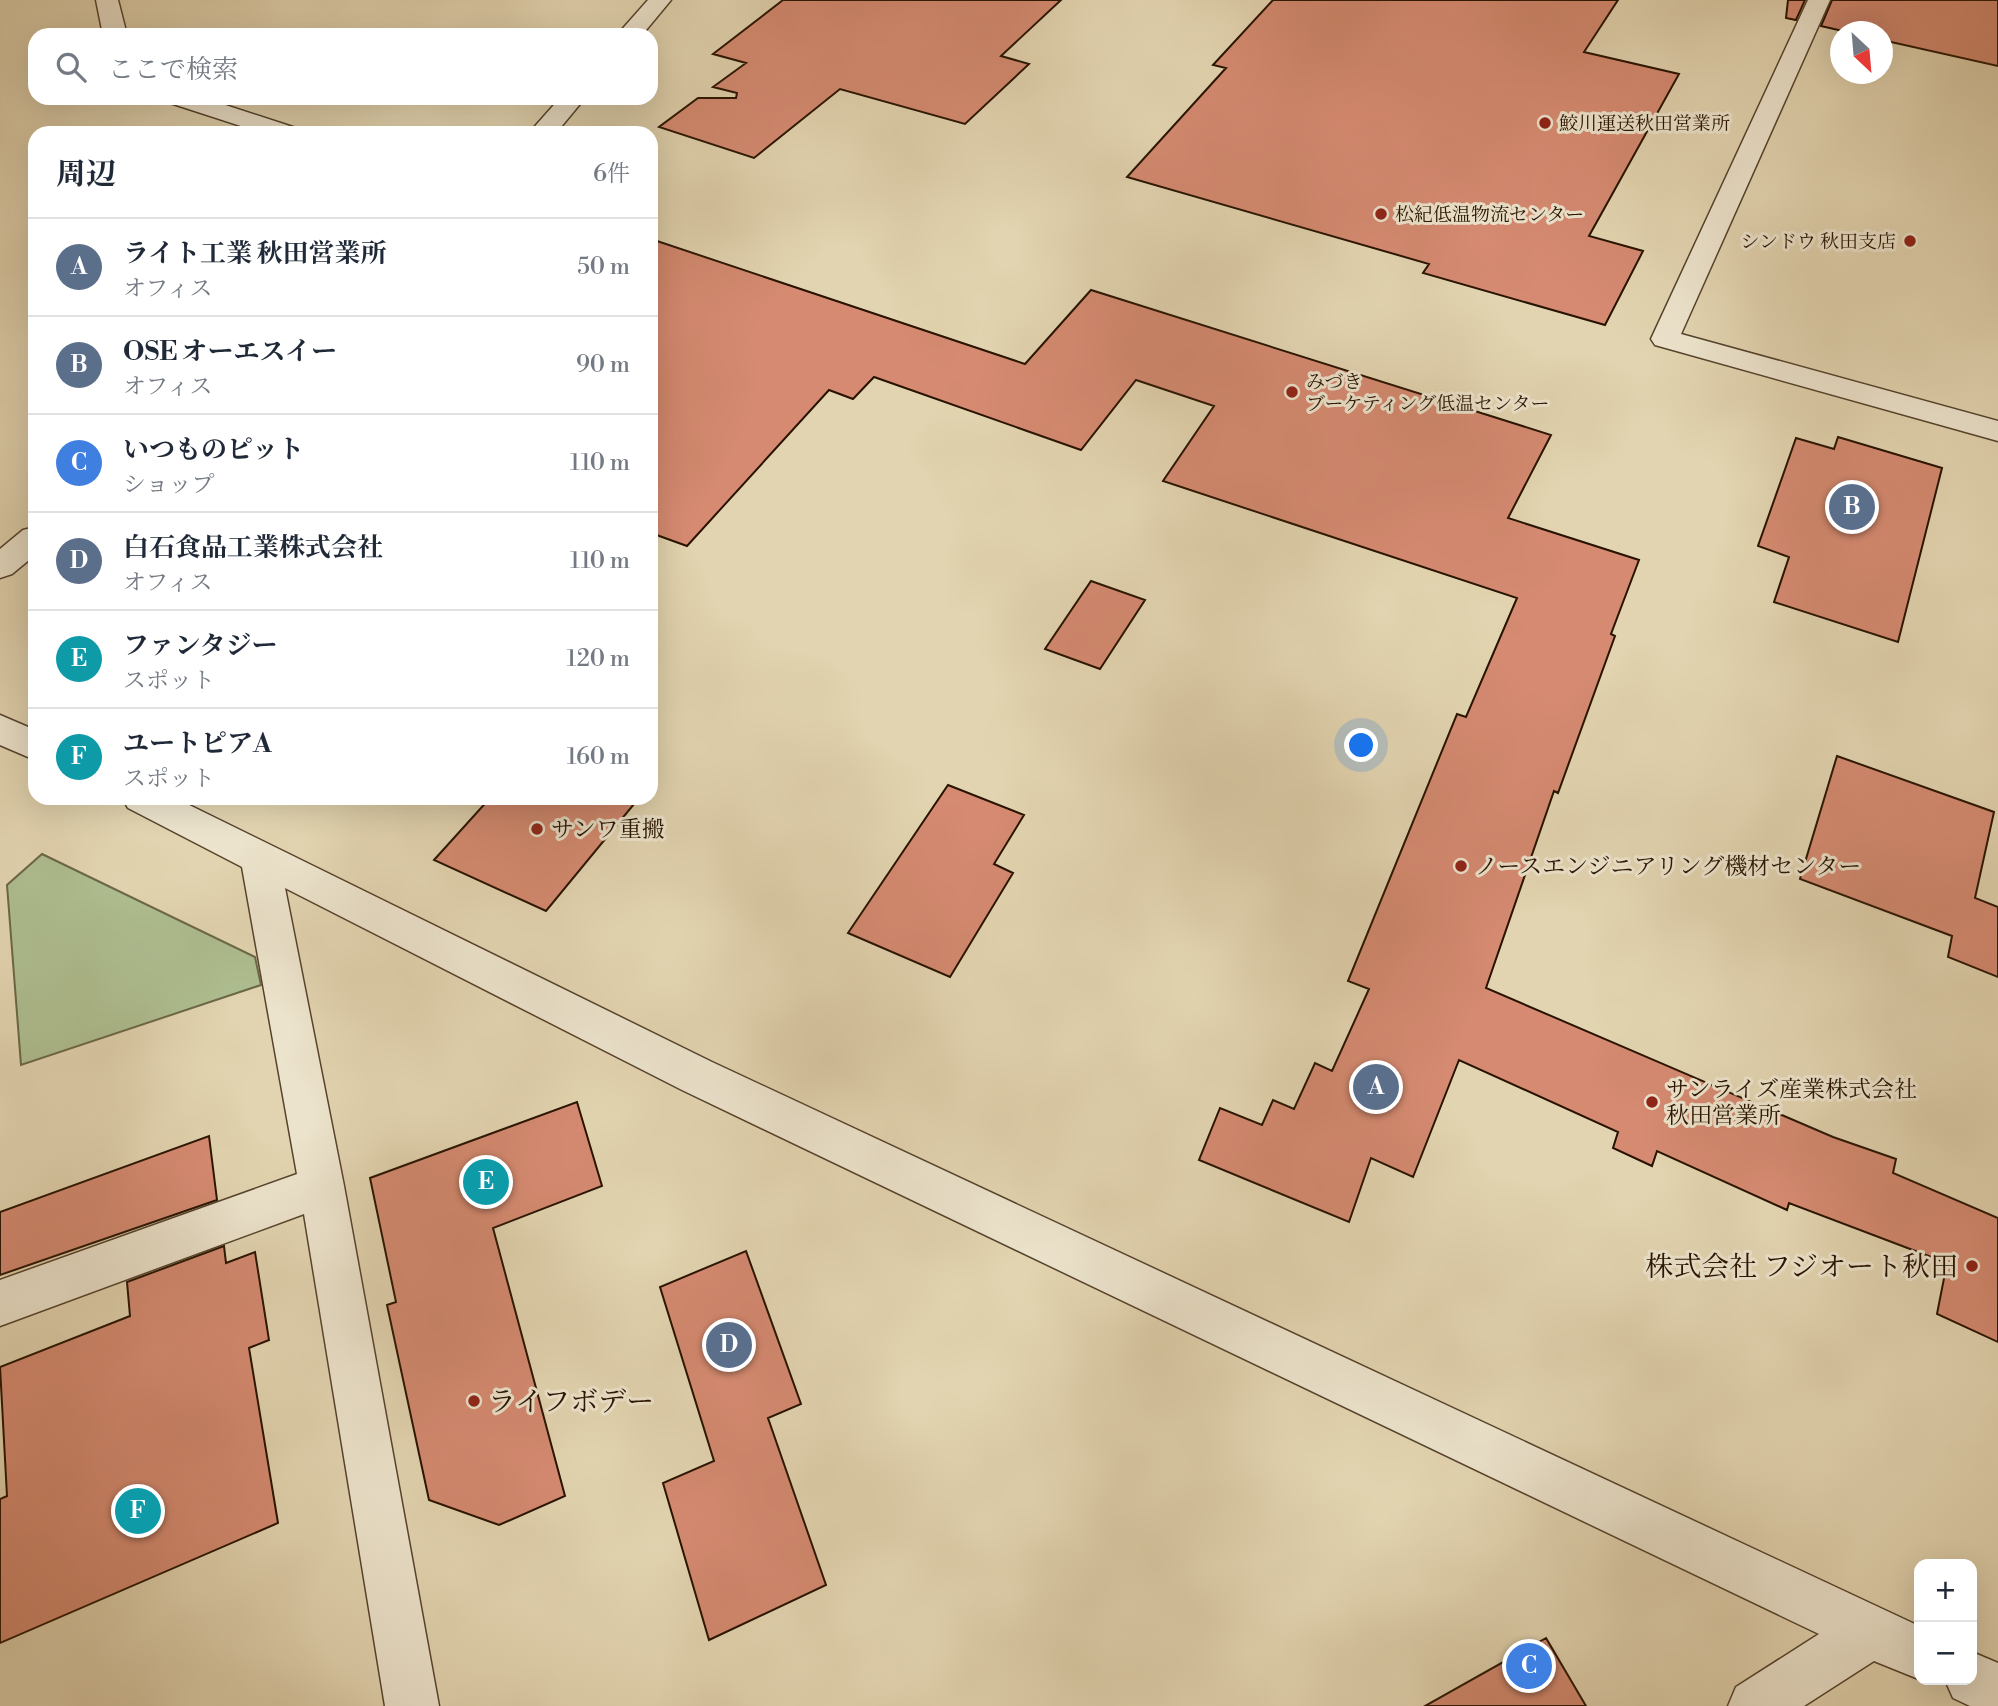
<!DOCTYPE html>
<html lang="ja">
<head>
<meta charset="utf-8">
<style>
	:root { --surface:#fff; --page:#f6f6f7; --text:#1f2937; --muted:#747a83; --line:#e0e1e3; --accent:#2563eb }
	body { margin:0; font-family:"Libre Bodoni","Noto Serif JP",serif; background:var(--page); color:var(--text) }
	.controls { position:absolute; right:21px; bottom:21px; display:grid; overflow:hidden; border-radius:14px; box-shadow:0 7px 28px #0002 }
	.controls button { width:63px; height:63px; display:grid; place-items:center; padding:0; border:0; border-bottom:2px solid var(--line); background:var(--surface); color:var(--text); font:35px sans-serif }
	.compass { position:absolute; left:1830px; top:21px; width:63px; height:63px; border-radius:50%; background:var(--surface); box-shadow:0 7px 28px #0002; rotate:154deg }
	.you { position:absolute; left:1362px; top:746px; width:24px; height:24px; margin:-18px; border:5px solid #fff; border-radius:50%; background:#1a73e8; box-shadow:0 0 0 10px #1a73e833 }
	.badge { display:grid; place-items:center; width:46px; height:46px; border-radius:50%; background:var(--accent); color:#fff; font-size:23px; font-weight:700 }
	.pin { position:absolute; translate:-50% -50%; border:4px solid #fff; box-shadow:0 2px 7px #0006 }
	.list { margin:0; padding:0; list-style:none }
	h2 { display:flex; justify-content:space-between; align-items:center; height:91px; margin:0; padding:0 28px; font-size:30px }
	h2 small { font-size:23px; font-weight:400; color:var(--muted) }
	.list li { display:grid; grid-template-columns:46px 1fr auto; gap:21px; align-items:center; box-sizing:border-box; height:98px; padding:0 28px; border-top:2px solid var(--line) }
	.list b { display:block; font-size:26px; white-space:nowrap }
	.list p { margin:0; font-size:23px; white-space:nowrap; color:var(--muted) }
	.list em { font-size:23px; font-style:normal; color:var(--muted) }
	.icon { flex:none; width:38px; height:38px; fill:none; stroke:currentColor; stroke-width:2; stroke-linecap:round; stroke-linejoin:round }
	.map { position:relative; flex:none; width:1998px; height:1706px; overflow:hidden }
	.search { position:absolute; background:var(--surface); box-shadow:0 7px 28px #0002; left:28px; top:28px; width:630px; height:77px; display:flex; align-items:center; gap:18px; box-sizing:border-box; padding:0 24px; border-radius:21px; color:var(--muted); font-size:26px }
	.panel { position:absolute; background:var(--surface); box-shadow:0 7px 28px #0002; left:28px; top:126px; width:630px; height:679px; border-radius:21px }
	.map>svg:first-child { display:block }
	.green { fill:#aebe90; stroke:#6b6848; stroke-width:2 }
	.building { fill:#d58a71; stroke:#281300; stroke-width:2 }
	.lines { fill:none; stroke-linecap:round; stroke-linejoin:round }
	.minor-casing { stroke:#56432c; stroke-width:3 }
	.minor { fill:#ece3cc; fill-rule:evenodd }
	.poi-dot { fill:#8f2418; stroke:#ece3cc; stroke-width:2.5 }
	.labels { text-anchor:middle; stroke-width:6; stroke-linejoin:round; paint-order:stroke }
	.far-poi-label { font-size:19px; fill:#281300; stroke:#ece3cc; text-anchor:start }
	.poi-label { font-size:23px; fill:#281300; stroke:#ece3cc; text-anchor:start }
	.near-poi-label { font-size:28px; fill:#281300; stroke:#ece3cc; text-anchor:end }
</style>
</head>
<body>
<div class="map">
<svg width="1998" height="1706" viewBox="0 0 1998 1706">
	<rect width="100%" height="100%" fill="#e2d4b0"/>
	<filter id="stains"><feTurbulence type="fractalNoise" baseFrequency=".00286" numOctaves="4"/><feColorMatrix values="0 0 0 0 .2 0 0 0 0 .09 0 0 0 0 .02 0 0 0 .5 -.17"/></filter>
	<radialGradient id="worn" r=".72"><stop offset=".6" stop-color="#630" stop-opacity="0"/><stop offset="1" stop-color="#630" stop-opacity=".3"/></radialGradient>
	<!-- green -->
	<path class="green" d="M42 854 255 957 261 985 21 1065 7 885Z"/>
	<!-- building -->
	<path class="building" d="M783 0H1061L1001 56 1029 64 965 124 840 89 754 158 659 127 698 98H736L737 93 713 87 746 63 713 54Z
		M1273 0H1618L1584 52 1679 74 1589 236 1643 251 1605 325 1423 273 1429 264 1127 177 1226 68 1213 65Z
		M1788 0H1805L1796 20 1786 18Z
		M1832 0H1998V66L1882 40V32H1847L1821 26Z
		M651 239 1025 364 1091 290 1551 435 1508 518 1639 560 1611 634 1615 636 1558 793 1554 791 1486 988 1833 1137 1896 1159 1893 1173 1998 1218V1342L1937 1314 1947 1263 1789 1203 1787 1210 1657 1151 1652 1166 1613 1148 1618 1132 1459 1060 1413 1177 1371 1158 1349 1222 1199 1160 1220 1108 1262 1125 1273 1100 1294 1109 1315 1063 1332 1071 1369 989 1348 981 1457 714 1466 717 1517 598 1163 481 1214 406 1136 380 1081 450 874 377 853 399 829 390 687 546 651 533Z
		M1838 437 1942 468 1898 642 1774 602 1789 557 1758 546 1796 438 1834 449Z
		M1091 581 1145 600 1100 669 1045 649Z
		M1837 756 1994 812 1975 898 1998 907V977L1948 957 1952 936 1800 879Z
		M948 785 1024 815 994 864 1013 873 950 977 848 933Z
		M490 798H639L546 911 434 860Z
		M577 1102 602 1186 493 1228 565 1496 499 1525 429 1500 387 1305 396 1302 370 1178Z
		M209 1136 217 1200 0 1275V1212Z
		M224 1246 226 1263 255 1252 269 1340 249 1348 278 1523 0 1643V1499L7 1496 0 1367 130 1316 127 1282Z
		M746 1251 801 1404 768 1418 826 1585 709 1640 663 1483 714 1461 660 1287Z
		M1546 1638 1586 1706H1425Z"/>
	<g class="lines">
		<defs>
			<path id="minor" d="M96 0H118L127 35H103Z
				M648 0H671L642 35H617Z
				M1808 0H1830L1681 334 1998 421V441L1655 345 1651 339Z
				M167 98H204L296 128 300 133H262L170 103Z
				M560 98H585L556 133H529Z
				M35 527V555L12 574 0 578V549L23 530Z
				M0 715 35 730V760L0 745Z
				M122 798H175L712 1062 1919 1626 1921 1680 1874 1661 1804 1706H1728L1736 1687 1819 1634 682 1090 285 888 344 1186 439 1706H385L304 1214 0 1326V1280L297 1174 242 867 128 808Z
				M1972 1652 1998 1663V1706H1970L1953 1698 1945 1680H1972Z"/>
		</defs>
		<!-- minor casing -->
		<use href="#minor" class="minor-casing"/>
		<!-- minor -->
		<use href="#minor" class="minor"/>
	</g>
	<!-- markers -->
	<g class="poi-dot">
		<circle cx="1545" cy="123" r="7"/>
		<circle cx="1381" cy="214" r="7"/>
		<circle cx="1910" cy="241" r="7"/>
		<circle cx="1292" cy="392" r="7"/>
		<circle cx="537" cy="829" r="7"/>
		<circle cx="1461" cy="866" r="7"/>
		<circle cx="1652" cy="1102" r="7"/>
		<circle cx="1972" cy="1266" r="7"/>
		<circle cx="474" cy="1401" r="7"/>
	</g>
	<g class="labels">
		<!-- far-poi labels -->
		<g class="far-poi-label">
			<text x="1559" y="130">鮫川運送秋田営業所</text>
			<text x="1395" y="221">松紀低温物流センター</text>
			<text x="1896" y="248" text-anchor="end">シンドウ 秋田支店</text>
			<text x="1306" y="388">みづき<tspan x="1306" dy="22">ブーケティング低温センター</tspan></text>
		</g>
		<!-- poi labels -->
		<g class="poi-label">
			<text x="551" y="837">サンワ重搬</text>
			<text x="1475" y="874">ノースエンジニアリング機材センター</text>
			<text x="1666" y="1097">サンライズ産業株式会社<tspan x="1666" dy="26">秋田営業所</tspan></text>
		</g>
		<!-- near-poi labels -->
		<g class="near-poi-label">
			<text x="1958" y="1276">株式会社 フジオート秋田</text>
			<text x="488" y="1411" text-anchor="start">ライフボデー</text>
		</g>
	</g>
	<rect width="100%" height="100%" filter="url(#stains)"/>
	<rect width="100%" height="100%" fill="url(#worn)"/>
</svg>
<div class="controls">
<button>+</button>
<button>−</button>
</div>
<svg class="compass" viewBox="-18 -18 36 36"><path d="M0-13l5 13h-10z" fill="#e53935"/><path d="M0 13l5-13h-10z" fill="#747a83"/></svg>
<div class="you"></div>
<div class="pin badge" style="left:1376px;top:1087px;background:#5c6f8a">A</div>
<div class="pin badge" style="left:1852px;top:507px;background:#5c6f8a">B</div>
<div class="pin badge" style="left:1529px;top:1666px;background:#3f7fe0">C</div>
<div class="pin badge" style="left:729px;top:1345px;background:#5c6f8a">D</div>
<div class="pin badge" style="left:486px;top:1182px;background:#0f9aa8">E</div>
<div class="pin badge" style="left:138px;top:1511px;background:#0f9aa8">F</div>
<div class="search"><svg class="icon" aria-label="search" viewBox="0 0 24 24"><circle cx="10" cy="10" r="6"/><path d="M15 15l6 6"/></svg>ここで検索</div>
<section class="panel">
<h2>周辺<small>6件</small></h2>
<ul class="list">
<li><span class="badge" style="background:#5c6f8a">A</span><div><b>ライト工業 秋田営業所</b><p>オフィス</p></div><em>50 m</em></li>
<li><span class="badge" style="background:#5c6f8a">B</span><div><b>OSE オーエスイー</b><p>オフィス</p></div><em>90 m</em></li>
<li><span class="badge" style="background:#3f7fe0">C</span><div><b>いつものピット</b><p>ショップ</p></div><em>110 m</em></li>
<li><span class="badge" style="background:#5c6f8a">D</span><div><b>白石食品工業株式会社</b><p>オフィス</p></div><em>110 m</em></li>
<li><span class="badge" style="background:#0f9aa8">E</span><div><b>ファンタジー</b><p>スポット</p></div><em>120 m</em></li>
<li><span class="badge" style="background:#0f9aa8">F</span><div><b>ユートピアA</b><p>スポット</p></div><em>160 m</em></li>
</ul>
</section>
</div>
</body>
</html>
